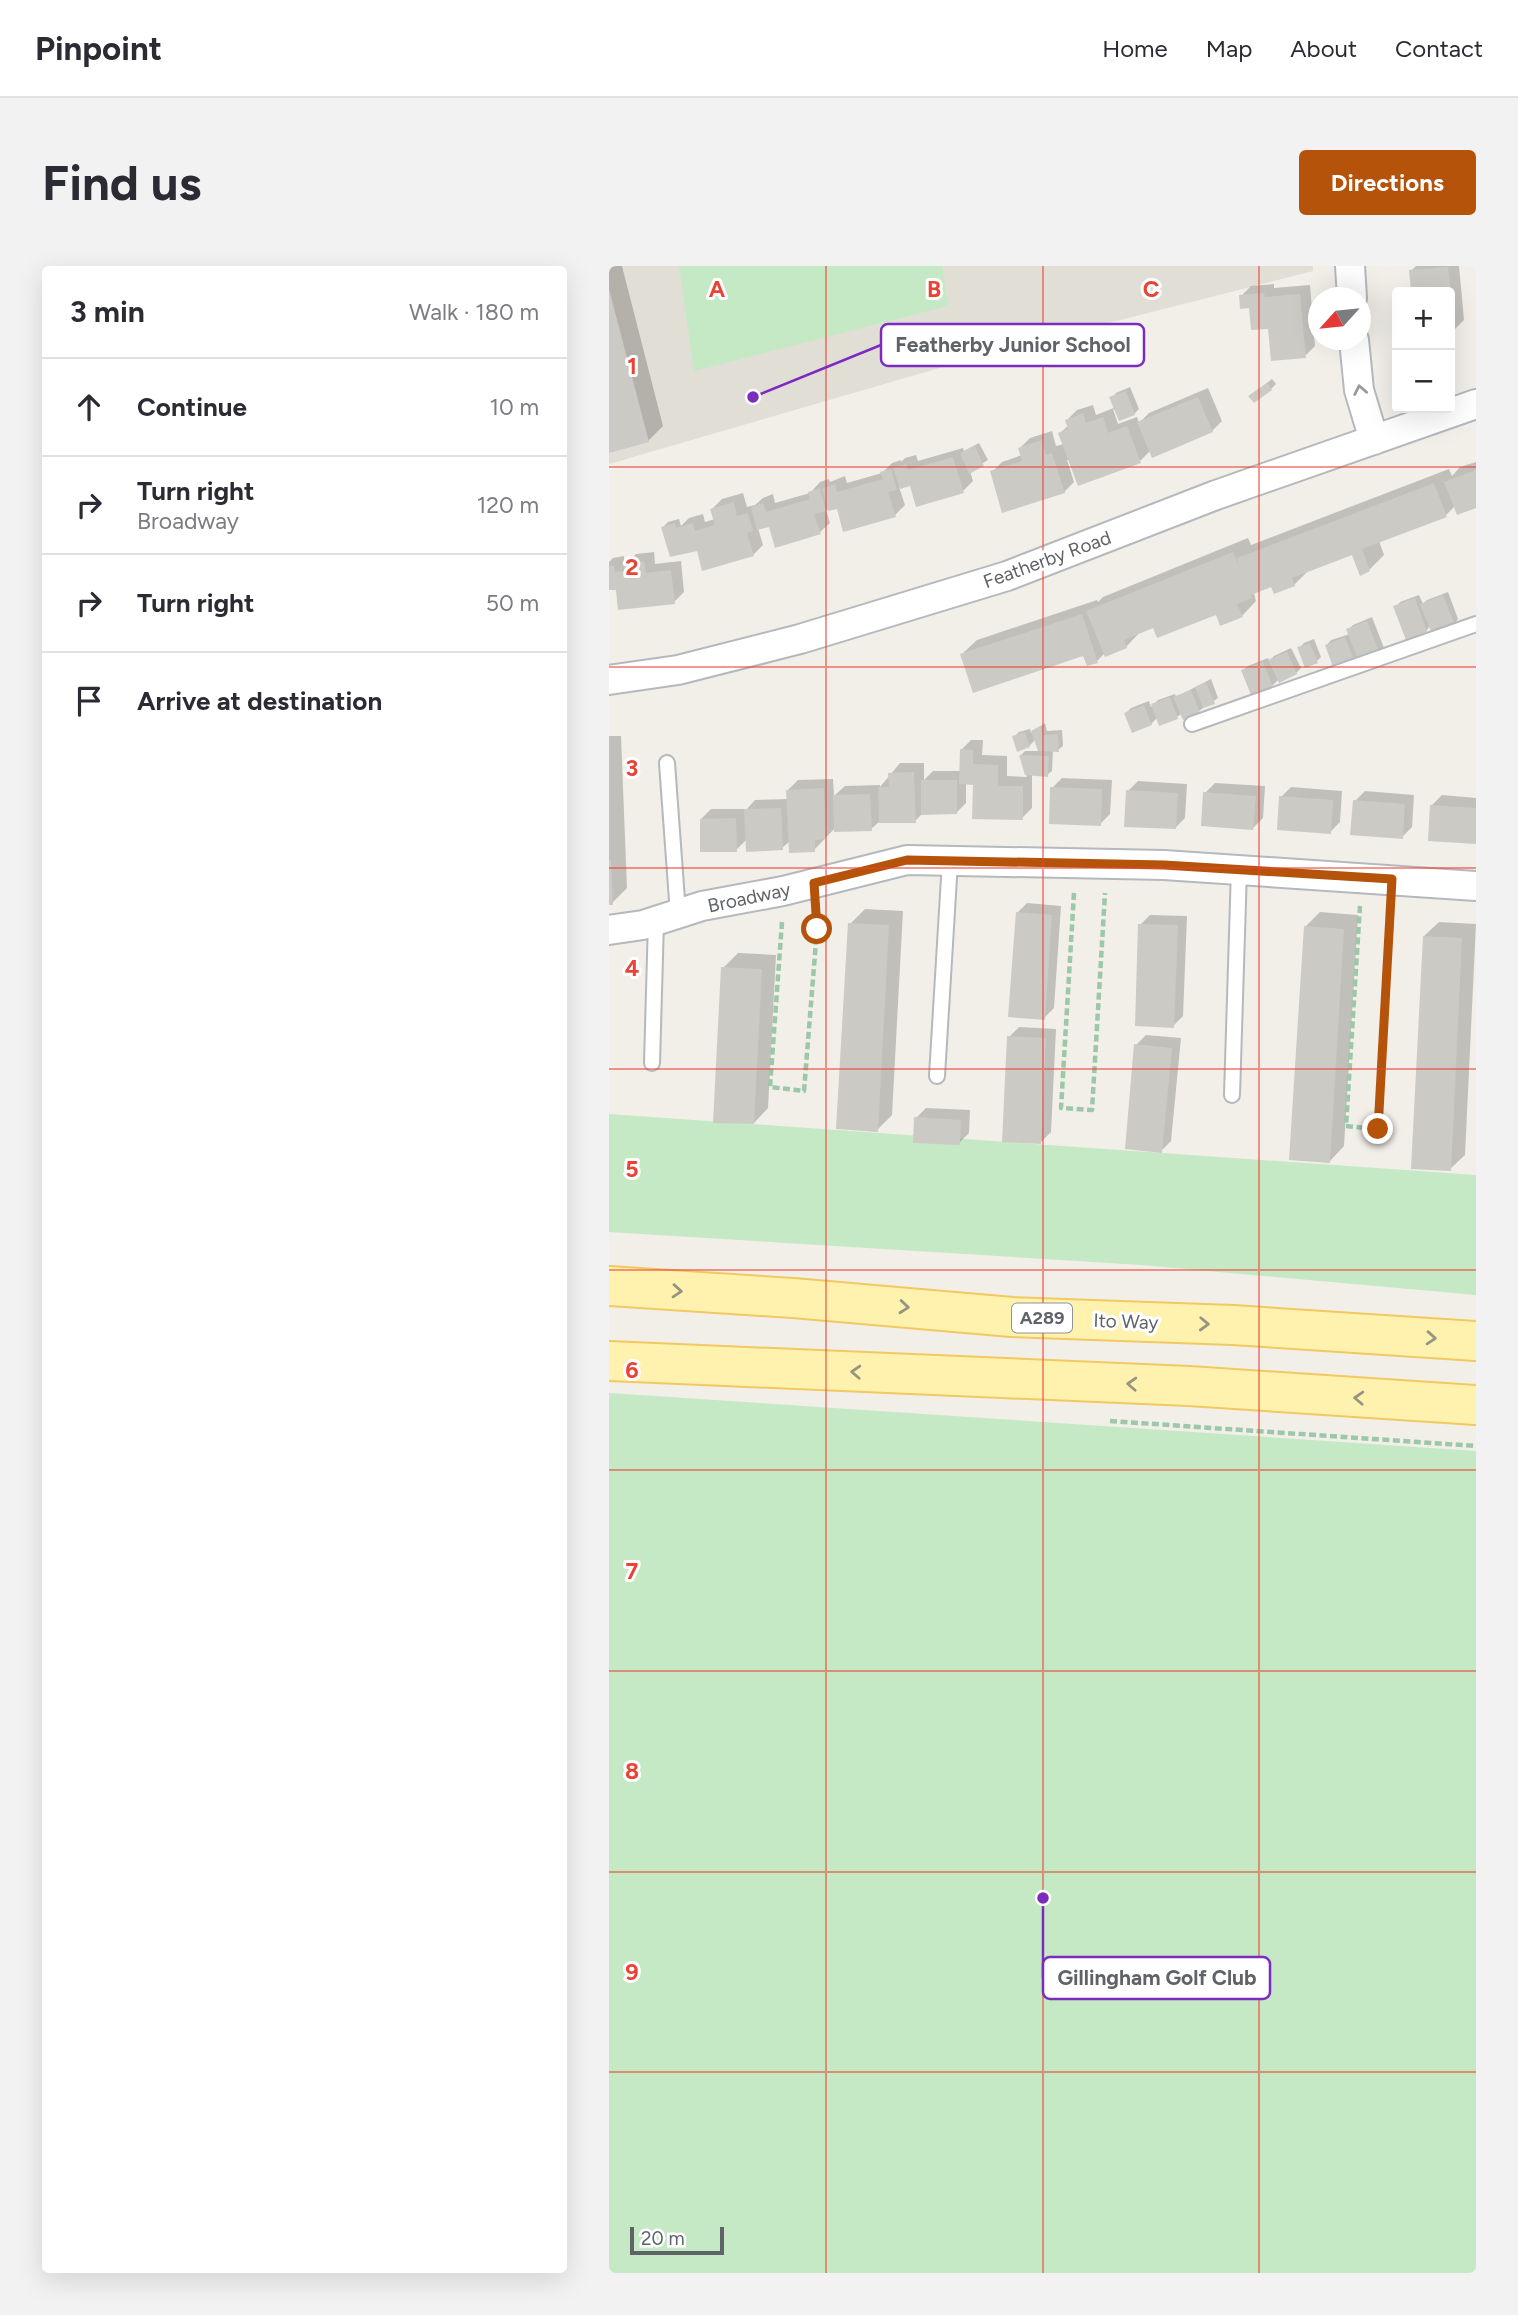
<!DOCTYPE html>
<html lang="en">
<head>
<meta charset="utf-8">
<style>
	:root { --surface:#fff; --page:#f2f2f3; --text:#2b2b33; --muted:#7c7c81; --line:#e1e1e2; --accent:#b45309 }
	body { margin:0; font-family:Figtree,sans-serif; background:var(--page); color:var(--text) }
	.controls { position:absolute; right:21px; top:21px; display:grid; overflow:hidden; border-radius:7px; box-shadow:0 7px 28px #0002 }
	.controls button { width:63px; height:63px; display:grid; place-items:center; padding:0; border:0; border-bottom:2px solid var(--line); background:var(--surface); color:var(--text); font:35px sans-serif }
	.compass { position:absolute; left:699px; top:21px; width:63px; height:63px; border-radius:50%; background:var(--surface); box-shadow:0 7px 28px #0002; rotate:243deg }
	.scale { position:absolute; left:21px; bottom:18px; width:94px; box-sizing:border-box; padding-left:7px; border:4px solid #5f6368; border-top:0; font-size:19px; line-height:24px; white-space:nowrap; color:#5f6368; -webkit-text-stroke:5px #fff; paint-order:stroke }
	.stop { position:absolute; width:21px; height:21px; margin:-16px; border:5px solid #b45309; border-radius:50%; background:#fff }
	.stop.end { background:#b45309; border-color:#fff; box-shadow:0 2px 7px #0008 }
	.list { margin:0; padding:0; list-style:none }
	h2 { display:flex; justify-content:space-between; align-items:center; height:91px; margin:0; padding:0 28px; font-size:30px }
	h2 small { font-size:23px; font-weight:400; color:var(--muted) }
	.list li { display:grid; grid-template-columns:46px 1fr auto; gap:21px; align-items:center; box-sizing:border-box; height:98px; padding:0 28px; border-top:2px solid var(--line) }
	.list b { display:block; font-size:26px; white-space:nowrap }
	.list p { margin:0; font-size:23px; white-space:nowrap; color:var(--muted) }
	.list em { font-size:23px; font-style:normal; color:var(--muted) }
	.icon { flex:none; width:38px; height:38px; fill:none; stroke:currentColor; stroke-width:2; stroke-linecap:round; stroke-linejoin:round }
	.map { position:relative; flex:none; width:867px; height:2007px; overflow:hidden; border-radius:7px }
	header { display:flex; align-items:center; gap:42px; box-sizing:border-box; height:98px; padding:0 35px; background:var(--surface); border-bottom:2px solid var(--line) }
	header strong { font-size:33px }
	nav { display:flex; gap:38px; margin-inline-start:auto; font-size:24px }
	.intro { display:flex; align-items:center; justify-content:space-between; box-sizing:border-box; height:168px; padding:0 42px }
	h1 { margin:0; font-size:49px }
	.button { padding:18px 32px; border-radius:7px; background:var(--accent); color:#fff; font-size:24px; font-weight:700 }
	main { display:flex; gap:42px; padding:0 42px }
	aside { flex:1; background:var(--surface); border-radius:7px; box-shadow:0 7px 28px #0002 }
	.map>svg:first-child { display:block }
	.education { fill:#e1ded6 }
	.green { fill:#c5e8c5 }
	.shadow { fill:#0003 }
	.building { fill:#cccac5 }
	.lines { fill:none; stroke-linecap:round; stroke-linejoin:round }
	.service-casing { stroke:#b5b8bc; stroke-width:18 }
	.minor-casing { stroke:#b5b8bc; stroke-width:32 }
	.primary-casing { stroke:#f2c960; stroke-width:42 }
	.path { stroke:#9cc7a9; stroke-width:4.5; stroke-dasharray:7 3.5; stroke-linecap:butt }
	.service { stroke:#fff; stroke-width:14 }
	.minor { stroke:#fff; stroke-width:28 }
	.primary { stroke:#fff2af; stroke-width:38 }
	.oneway { stroke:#979a9d }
	.oneway2 { stroke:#979581 }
	.route { stroke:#b45309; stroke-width:9 }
	.grid { fill:none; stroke:#ea4335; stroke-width:2; stroke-opacity:0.55 }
	.labels { text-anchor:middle; stroke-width:6; stroke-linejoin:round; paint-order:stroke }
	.shield { fill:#fff; stroke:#8f9295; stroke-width:2 }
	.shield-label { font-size:18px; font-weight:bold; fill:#5f6368 }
	.street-label { font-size:19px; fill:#5f6368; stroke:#fff }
	.grid-label { font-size:23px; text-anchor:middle; font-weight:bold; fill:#ea4335; stroke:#fff; stroke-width:6; stroke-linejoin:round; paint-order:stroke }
	.leader { fill:none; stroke:#7b2cbf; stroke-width:2.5 }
	.callout-dot { fill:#7b2cbf; stroke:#fff; stroke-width:2.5 }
	.callout { fill:#fff; stroke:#7b2cbf; stroke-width:2.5 }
	.callout-label { font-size:21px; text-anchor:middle; font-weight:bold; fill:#5f6368 }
</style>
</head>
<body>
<header>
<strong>Pinpoint</strong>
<nav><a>Home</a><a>Map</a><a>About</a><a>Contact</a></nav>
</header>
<div class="intro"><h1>Find us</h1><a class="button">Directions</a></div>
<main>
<aside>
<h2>3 min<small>Walk · 180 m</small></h2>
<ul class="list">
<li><svg class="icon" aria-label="ahead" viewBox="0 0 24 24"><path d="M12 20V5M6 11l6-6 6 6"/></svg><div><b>Continue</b></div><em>10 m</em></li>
<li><svg class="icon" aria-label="right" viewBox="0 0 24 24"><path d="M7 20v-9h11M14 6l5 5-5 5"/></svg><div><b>Turn right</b><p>Broadway</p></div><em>120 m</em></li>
<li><svg class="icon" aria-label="right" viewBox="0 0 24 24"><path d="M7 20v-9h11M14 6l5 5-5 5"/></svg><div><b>Turn right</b></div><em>50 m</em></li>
<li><svg class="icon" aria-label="arrive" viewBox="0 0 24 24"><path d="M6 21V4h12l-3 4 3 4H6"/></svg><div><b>Arrive at destination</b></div></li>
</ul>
</aside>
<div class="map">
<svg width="867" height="2007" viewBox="0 0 867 2007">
	<rect width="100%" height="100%" fill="#f1efe8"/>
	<!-- education -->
	<path class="education" d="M0 0H704V5L389 85 0 198Z"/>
	<!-- green -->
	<path class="green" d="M70 0H333L339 40 85 105Z
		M0 848 867 909V1029L532 999 0 966Z
		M0 1127 867 1185V2007H0Z"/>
	<!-- shadow -->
	<path class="shadow" d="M0 0H13L54 160 39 175 0 181Z
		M807 0H850L855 54 845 64 841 65V26H804L802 5Z
		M665 18V22L701 19 706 80 696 90 661 61 632 30 642 20Z
		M663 113 667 118 662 123 646 126Z
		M521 121 530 143 525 148 504 143 509 158 528 151 530 157 540 147 599 122 613 155 603 165 542 184 531 195 458 194 465 216 455 226 383 206 393 196 413 189 411 182 421 172 443 165 447 180 455 178 451 167 460 159 458 154 468 144 484 139 487 149 507 141 503 132 507 127Z
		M370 177 379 194 361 205 364 215 354 225 302 218 290 221 296 239 286 249 229 240 217 244 221 257 211 266 161 259 149 262 154 279 144 289 89 282 54 261 59 256 70 253 72 260 80 252 94 248 96 256 106 253 103 243 113 233 134 227 138 241 146 239 154 232 164 228 166 237 201 227 211 216 220 213 221 216 236 210 238 217 273 207 283 197 292 194V196L296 192 307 189 309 195 354 182 355 185Z
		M867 196V240H846L837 249 770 275 775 289 760 304 744 287 701 303 685 319H663L648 325 645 328 647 335 633 350 608 346 545 360 532 365 517 381 496 387 488 395 476 388H353L368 374 488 334 489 336 494 331 639 272 642 279 840 203 843 210 851 201Z
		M45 286 46 298 72 295 75 326 65 336 8 322 0 323V296L4 292 15 290V297L19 296 27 288Z
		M839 326 849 353 845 358 821 360 817 365 787 341 791 336 810 329 814 338 818 334Z
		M763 351 775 382 770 387 750 390 745 395 718 379 722 374 741 368 739 364 744 359Z
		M705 373 712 391 708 395 690 382 695 377Z
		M682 382 692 402 687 407 670 413 663 420 634 404 639 400 659 392 660 395 665 390Z
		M602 413 609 432 590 445 573 447 568 451 551 457 549 451 542 458 517 447 522 442 540 435 542 441 549 434 566 428 567 431Z
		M436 457 438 465 453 464 454 480 449 484H444L443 505 438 509 423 508V542L413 552 366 517H357V537L347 547H314L306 555 270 556 262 563 227 561 205 584 181 575 173 582 138 573 127 584 92 553 102 543H138L146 534 179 533V524L189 514 224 513 225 530 236 520 271 519V521L291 497H315V514L324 505H352V484L362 474H374L373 489 398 490V510L418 511 412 489 416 485H431L427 473 420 480 405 471 410 466 421 463 422 467Z
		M0 470H12L18 622 3 637H0Z
		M453 512 503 514 501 548 491 558 443 522Z
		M529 515 578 518 576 552 566 562 519 525Z
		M606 517 656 520 654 552 644 562 596 527Z
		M682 521 733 525 731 556 721 566 672 531Z
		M756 525 805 529 803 561 793 571 746 535Z
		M833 529 867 532V576L823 539Z
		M418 637 452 640 445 742 435 752 408 647Z
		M256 643 294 645 283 849 268 864 241 658Z
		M711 646 749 649 735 880 721 895 696 661Z
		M541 649 578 650 574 750 564 760 531 659Z
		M830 656 867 658 856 889 841 903 815 670Z
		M129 687 167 689 159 842 145 857 114 702Z
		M410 761 447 763 442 866 432 876 400 771Z
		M537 769 572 772 562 875 552 885 527 779Z
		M317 842 361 844 360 867 350 877 307 852Z"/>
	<!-- building -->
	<path class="building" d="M839 1 842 26H802L800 4Z
		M0 23 40 176 0 187Z
		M655 27 656 31 691 28 697 92 662 95 659 63 642 64 640 42 631 43 630 29Z
		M841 34H843L846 66 841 67Z
		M658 117 663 124 645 137 639 130Z
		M517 125 526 149 510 155 500 131Z
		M589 131 604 166 543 192 528 156Z
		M474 147 477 157 494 151 499 167 518 160 532 197 469 220 449 167 459 163 456 154Z
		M433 174 437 189 443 187 456 227 393 247 381 205 413 195 409 182Z
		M366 180 375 200 360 208 351 187Z
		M344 191 355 227 307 241 301 220 291 223 284 202 297 198 299 204Z
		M282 203 288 224 279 226 287 251 234 266 228 243 219 245 213 223 226 218 228 226 274 213 271 206Z
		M867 204V242L848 249 835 216Z
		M825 217 838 251 753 283 761 305 751 310 743 289 683 312 686 320 665 328 662 321 642 329 643 332 628 338 634 351 611 360 607 349 548 372 544 362 515 374 518 382 496 391 477 345 624 286 631 302 628 292Z
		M211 222 217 245 205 248 212 268 166 282 160 261 148 264 142 241 154 237 157 246 201 233 199 226Z
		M125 236 128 250 139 247 144 265 138 267 145 290 93 305 88 285 61 291 52 261 66 257 67 262 84 257 86 265 106 259 101 243Z
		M35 295 37 307 62 304 66 338 9 344 7 324H0V300H5L6 306 15 305V298Z
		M834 329 846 359 823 368 811 338Z
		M806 332 818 366 797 374 784 340Z
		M473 348 489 397 478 400 474 390 364 427 351 388Z
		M758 355 771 388 750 396 737 363Z
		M736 371 746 396 725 404 716 379Z
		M701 377 709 397 696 402 688 381Z
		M678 386 688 408 670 417 659 394Z
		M654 396 664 421 642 429 632 404Z
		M597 416 606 438 594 442 586 421Z
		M582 424 591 447 574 454 564 431Z
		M561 431 569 453 550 460 542 438Z
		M535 439 543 459 523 467 515 447Z
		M431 460 434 469 449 468 450 486 429 485 422 465Z
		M416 466 421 481 408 486 403 470Z
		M351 483 364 484V498L389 499V520H414V554L363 553 364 519 350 518Z
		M410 489 440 490 439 511 416 509Z
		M305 506 307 557H270L269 521H280L279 507Z
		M312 514H348V548L312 549Z
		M441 521 493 523 492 560 440 558Z
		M215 522 217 573 206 574V586L180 587 177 524Z
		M517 524 569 527 567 563 515 561Z
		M594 526 647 530 644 564 592 560Z
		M261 528 263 565 225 566 224 529Z
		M670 530 724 534 722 568 668 564Z
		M744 534 796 538 794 573 741 569Z
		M821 539 867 542V578L819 575Z
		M172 542 174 584 137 586 135 543Z
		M127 552 128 586H91V553Z
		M0 594H2L4 639H0Z
		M407 646 443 649 436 754 399 751Z
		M239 657 280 659 269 866 227 863Z
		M529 658 569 659 565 762 526 760Z
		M695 660 735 663 721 897 680 894Z
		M814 670 853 672 842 905 802 903Z
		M112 701 153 703 145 858 104 857Z
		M398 770 437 772 432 878 393 876Z
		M525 778 563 782 553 887 516 883Z
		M305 851 352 854 351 879 304 877Z"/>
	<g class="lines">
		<defs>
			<path id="service" d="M583 458 867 358
				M58 497 69 648
				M43 797 47 655
				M328 810 341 595
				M623 829 630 603"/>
			<path id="minor" d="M741 0 743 32
				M745 74 750 124 765 174
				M0 414 69 404 191 373 398 310 607 229 867 138
				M0 664 34 659 93 640 174 625 298 594 555 599 867 620"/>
			<path id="primary" d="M0 1020 184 1032 403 1051 624 1059 867 1075
				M0 1095 580 1120 867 1139"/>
		</defs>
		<!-- service casing -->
		<use href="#service" class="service-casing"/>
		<!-- minor casing -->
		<use href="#minor" class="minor-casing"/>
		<!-- primary casing -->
		<use href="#primary" class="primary-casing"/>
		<!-- path -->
		<path class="path" d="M465 627 452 842 483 844 496 627
			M751 640 737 860 769 863 781 642
			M173 656 161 821 195 825 208 663 207 646
			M501 1155 867 1180"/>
		<!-- service -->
		<use href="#service" class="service"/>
		<!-- minor -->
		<use href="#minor" class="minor"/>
		<!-- primary -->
		<use href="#primary" class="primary"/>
	</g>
	<!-- one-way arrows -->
	<defs><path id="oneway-chevron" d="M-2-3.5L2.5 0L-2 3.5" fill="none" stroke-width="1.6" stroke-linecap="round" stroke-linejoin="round" transform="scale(1.75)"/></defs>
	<use class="oneway" href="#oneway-chevron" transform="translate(751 124) rotate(-101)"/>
	<g class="oneway2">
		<use href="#oneway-chevron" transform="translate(68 1025) rotate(4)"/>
		<use href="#oneway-chevron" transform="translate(295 1041) rotate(5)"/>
		<use href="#oneway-chevron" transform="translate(595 1058) rotate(2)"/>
		<use href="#oneway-chevron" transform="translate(822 1072) rotate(4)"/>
		<use href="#oneway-chevron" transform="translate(247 1106) rotate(-177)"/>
		<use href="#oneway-chevron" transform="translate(523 1118) rotate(-177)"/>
		<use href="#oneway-chevron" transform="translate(750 1132) rotate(-177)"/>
	</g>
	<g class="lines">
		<!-- route -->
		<path class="route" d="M208 663 205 617 298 594 555 599 783 613 769 863"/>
	</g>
	<!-- grid -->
	<path class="grid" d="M217 0V2007M434 0V2007M650 0V2007M0 201H867M0 401H867M0 602H867M0 803H867M0 1004H867M0 1204H867M0 1405H867M0 1606H867M0 1806H867"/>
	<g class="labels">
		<!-- shield labels -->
		<rect class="shield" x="403" y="1037.5" width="60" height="29" rx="5"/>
		<g class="shield-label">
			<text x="433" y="1058">A289</text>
		</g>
		<!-- street labels -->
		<g class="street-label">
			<text transform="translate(438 293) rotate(-20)" y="7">Featherby Road</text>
			<text transform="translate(140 631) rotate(-12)" y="7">Broadway</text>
			<text transform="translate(517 1055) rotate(2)" y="7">Ito Way</text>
		</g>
	</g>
	<g class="grid-label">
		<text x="108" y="31">A</text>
		<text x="325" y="31">B</text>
		<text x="542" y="31">C</text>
		<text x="23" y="108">1</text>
		<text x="23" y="309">2</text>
		<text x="23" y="510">3</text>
		<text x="23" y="710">4</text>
		<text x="23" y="911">5</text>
		<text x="23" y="1112">6</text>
		<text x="23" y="1313">7</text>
		<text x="23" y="1513">8</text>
		<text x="23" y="1714">9</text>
	</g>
	<!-- callouts -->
	<path class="leader" d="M144 131L272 79M434 1632L434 1712"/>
	<g class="callout-dot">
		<circle cx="144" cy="131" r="7"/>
		<circle cx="434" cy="1632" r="7"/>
	</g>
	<g class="callout">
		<rect x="272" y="58" width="263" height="42" rx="7"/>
		<rect x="434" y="1691" width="227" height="42" rx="7"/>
	</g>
	<g class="callout-label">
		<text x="404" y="86">Featherby Junior School</text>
		<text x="548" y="1719">Gillingham Golf Club</text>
	</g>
</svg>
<div class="controls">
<button>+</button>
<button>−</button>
</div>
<svg class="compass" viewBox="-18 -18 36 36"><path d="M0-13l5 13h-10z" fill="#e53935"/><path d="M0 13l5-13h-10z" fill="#7c7c81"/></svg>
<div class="scale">20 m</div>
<div class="stop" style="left:208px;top:663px"></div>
<div class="stop end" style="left:769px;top:863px"></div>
</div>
</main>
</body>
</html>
